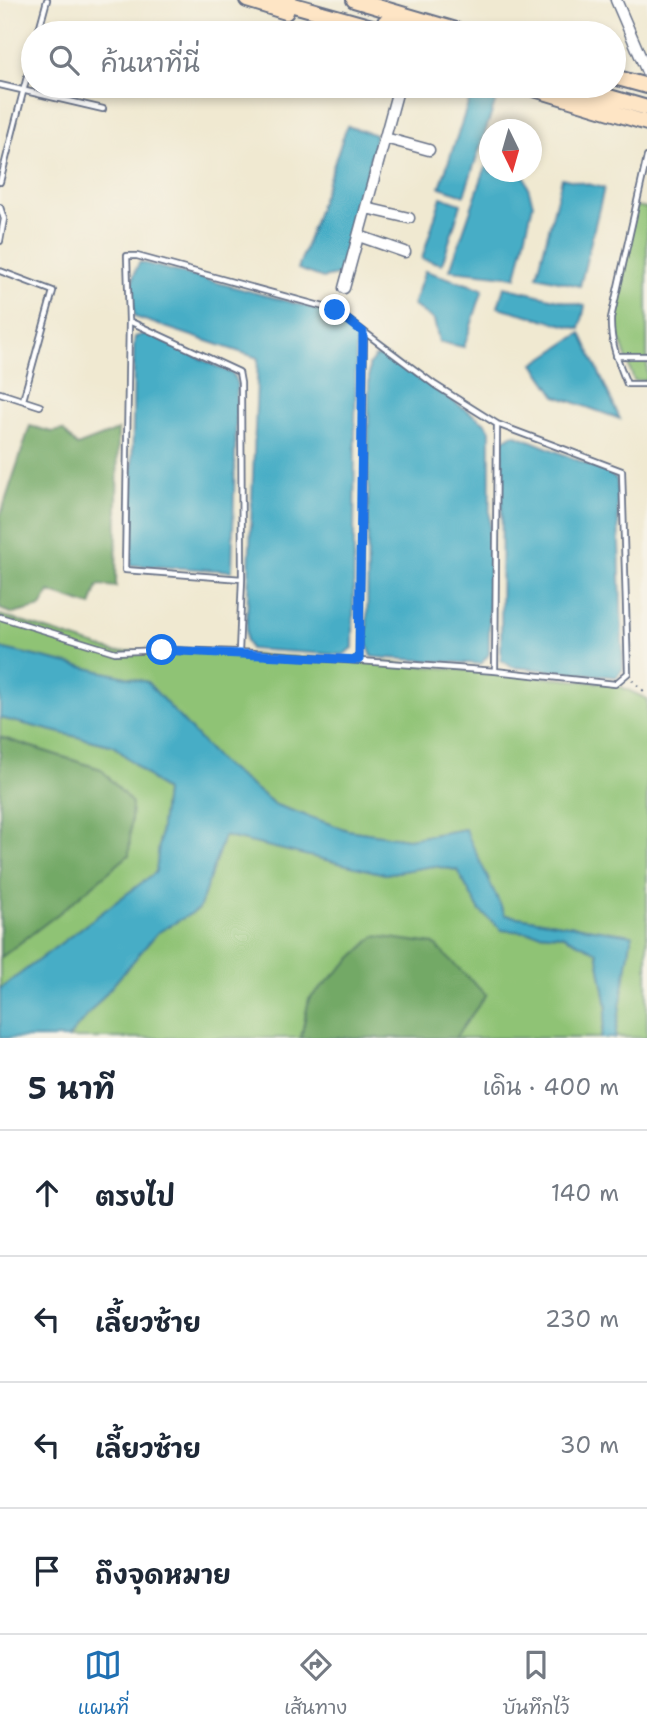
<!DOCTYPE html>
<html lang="th">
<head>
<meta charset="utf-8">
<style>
	:root { --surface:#fff; --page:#f6f6f7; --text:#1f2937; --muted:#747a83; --line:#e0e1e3; --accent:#1f6fb2 }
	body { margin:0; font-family:"Shantell Sans","Playpen Sans Thai",sans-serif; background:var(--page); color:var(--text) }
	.compass { position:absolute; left:479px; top:119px; width:63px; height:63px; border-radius:50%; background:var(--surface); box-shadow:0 4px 10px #0003; rotate:175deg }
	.stop { position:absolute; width:21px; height:21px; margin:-16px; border:5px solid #1a73e8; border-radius:50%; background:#fff }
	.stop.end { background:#1a73e8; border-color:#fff; box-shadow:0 2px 7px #0008 }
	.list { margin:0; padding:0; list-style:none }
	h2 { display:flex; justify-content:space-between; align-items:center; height:91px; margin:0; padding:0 28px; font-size:30px }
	h2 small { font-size:23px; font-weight:400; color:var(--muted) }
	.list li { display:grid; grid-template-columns:46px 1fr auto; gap:21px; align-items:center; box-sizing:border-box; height:126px; padding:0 28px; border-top:2px solid var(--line) }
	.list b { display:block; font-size:26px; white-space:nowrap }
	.list em { font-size:23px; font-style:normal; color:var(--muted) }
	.icon { flex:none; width:38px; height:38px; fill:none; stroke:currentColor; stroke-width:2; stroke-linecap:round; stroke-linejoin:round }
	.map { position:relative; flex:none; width:647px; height:1038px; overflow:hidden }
	.search { position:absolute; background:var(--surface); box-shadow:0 4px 10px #0003; left:21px; right:21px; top:21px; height:77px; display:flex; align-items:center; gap:18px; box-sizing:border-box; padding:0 24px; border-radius:38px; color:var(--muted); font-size:26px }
	.sheet { height:595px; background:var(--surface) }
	nav { display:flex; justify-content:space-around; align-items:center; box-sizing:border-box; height:98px; border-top:2px solid var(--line); background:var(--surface); font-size:19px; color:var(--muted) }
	nav a { display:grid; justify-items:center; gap:4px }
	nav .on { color:var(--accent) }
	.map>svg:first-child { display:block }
	.green { fill:#8fc375; stroke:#55796a; stroke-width:2 }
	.forest { fill:#73a966; stroke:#476c62; stroke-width:2 }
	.water { fill:#46adc6; stroke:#306e92; stroke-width:2 }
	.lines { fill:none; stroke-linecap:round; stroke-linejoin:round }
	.lane-casing { stroke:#667086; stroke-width:8 }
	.street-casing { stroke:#667086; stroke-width:13 }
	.secondary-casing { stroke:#667086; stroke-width:18 }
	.path { stroke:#667086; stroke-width:2; stroke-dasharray:2 5; stroke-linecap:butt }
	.lane { stroke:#fff; stroke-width:4.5 }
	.street { stroke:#fff; stroke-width:10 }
	.secondary { stroke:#fee5c5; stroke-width:14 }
	.route { stroke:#1a73e8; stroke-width:9 }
</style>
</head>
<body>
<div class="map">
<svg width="647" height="1038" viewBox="0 0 647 1038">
	<rect width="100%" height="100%" fill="#f7f3e8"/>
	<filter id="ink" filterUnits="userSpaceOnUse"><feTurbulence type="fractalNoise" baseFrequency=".0143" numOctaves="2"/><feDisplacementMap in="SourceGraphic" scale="14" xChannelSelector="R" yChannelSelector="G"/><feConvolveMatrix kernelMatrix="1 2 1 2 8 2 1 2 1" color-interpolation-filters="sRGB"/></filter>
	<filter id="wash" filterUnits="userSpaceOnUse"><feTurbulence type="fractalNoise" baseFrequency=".00686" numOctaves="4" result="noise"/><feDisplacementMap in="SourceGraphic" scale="28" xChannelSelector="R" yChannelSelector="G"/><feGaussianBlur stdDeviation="1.57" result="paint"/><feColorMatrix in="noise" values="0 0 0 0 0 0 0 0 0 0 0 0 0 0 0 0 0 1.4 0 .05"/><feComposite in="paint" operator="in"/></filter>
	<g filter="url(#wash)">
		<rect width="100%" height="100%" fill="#f0e9d1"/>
		<!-- green -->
		<path class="green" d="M636 206 647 208V380L634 381 614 321Z
			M0 615 115 652 162 650 359 660 615 684 647 699V1038L614 1037 632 935 504 915 464 829 408 839 347 830 276 805 220 762 147 682 0 648Z
			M0 718 114 746 165 791 156 872 0 989V958L63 910 101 769 0 737Z
			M224 836 385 874 433 866 457 870 480 911 502 930 562 935 597 952 607 1007 601 1038H455L486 994 309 999 301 1038H68L157 933 199 909Z"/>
		<!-- forest -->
		<path class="forest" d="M30 426 52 432 63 430 77 446 118 430 116 587 98 585 91 606 49 592 41 607 13 614 0 609V517Z
			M0 737 101 769 132 803 129 855 63 910 0 958Z
			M375 936 434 944 486 995 455 1038H301L309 999Z"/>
		<!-- water -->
		<path class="water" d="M473 89 497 97 464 195 440 187Z
			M347 126 376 135 343 274 323 278 298 269Z
			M487 163H489L490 172H516L525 177 533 204 516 277 450 270Z
			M562 178 604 188 580 286 537 276Z
			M441 197 461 204 442 264 422 259Z
			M140 262 331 313 356 335 353 648 343 655 250 649 246 640 258 358 135 317C132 299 129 277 140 262Z
			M425 271 483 289 464 347 439 342 434 320 413 305Z
			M504 287 585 306 580 329 498 307Z
			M147 333 233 374 237 384 232 571 131 565 134 345 135 337Z
			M581 333 620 419 556 396 534 364Z
			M386 356 484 422 490 430 489 654 481 664 372 657 367 643 369 365 375 357Z
			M514 434 609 473 617 480 623 668 617 677 512 667 501 660 502 441Z
			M0 648 147 682 220 762 276 805 347 830 408 839 465 829 505 915 632 935 615 1038H601L607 1007 597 952 562 935 502 930 480 911 457 870 433 866 385 874 224 836 199 909 157 933 68 1038H0V989L156 872 165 791 114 746 0 718Z"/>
	</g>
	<g filter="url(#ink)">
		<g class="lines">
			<defs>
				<path id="lane" d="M38 33 47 0
					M0 85 103 109
					M647 157 611 318C610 342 618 362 627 384H647
					M0 182 33 53
					M0 207 4 219 0 241
					M0 271 53 291 23 400
					M129 321 239 372 241 383 242 579
					M616 356H647
					M0 393 40 406
					M0 617 115 652 162 650 239 652 495 671 615 684 628 673 622 471 497 424 435 385 335 310 137 256H127L129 321 125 570 242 579 239 652
					M359 660 364 333
					M495 671 497 424"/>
				<path id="street" d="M616 0 647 72
					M385 138 429 150
					M366 208 409 218
					M359 236 405 252
					M344 288 399 86"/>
				<path id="secondary" d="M247 0 286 12
					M276 0 393 33
					M354 0 466 33
					M319 21 357 33
					M385 22 421 33
					M614 77 647 86
					M524 86 647 123
					M571 86 647 108"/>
			</defs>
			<!-- lane casing -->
			<use href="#lane" class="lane-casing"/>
			<!-- street casing -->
			<use href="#street" class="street-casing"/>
			<!-- secondary casing -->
			<use href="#secondary" class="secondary-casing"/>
			<!-- path -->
			<path class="path" d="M632 680 647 694"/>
			<!-- lane -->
			<use href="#lane" class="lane"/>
			<!-- street -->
			<use href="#street" class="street"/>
			<!-- secondary -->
			<use href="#secondary" class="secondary"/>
		</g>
	</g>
	<g class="lines" filter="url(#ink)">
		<!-- route -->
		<path class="route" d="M162 650 359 660 363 332 335 310"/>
	</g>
</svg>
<svg class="compass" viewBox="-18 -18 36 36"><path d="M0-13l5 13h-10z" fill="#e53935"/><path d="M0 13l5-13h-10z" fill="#747a83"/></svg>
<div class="stop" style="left:162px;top:650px"></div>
<div class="stop end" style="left:335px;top:310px"></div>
<div class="search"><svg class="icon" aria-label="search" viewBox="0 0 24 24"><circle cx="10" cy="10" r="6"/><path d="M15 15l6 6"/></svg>ค้นหาที่นี่</div>
</div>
<section class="sheet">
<h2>5 นาที<small>เดิน · 400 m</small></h2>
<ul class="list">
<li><svg class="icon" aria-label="ahead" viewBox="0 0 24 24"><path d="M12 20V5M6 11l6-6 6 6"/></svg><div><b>ตรงไป</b></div><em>140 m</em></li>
<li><svg class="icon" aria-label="left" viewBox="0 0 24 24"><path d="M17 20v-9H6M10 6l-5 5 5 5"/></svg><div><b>เลี้ยวซ้าย</b></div><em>230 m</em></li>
<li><svg class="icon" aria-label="left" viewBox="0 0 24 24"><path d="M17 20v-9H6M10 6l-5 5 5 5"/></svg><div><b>เลี้ยวซ้าย</b></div><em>30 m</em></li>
<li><svg class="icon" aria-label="arrive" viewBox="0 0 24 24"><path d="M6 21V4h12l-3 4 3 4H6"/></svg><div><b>ถึงจุดหมาย</b></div></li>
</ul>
</section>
<nav>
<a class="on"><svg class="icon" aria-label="map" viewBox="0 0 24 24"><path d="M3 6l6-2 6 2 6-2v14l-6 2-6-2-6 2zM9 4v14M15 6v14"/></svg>แผนที่</a>
<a><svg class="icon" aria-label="directions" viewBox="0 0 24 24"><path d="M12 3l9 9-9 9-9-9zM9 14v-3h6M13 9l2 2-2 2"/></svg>เส้นทาง</a>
<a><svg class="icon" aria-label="saved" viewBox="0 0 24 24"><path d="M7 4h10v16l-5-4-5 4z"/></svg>บันทึกไว้</a>
</nav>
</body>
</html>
